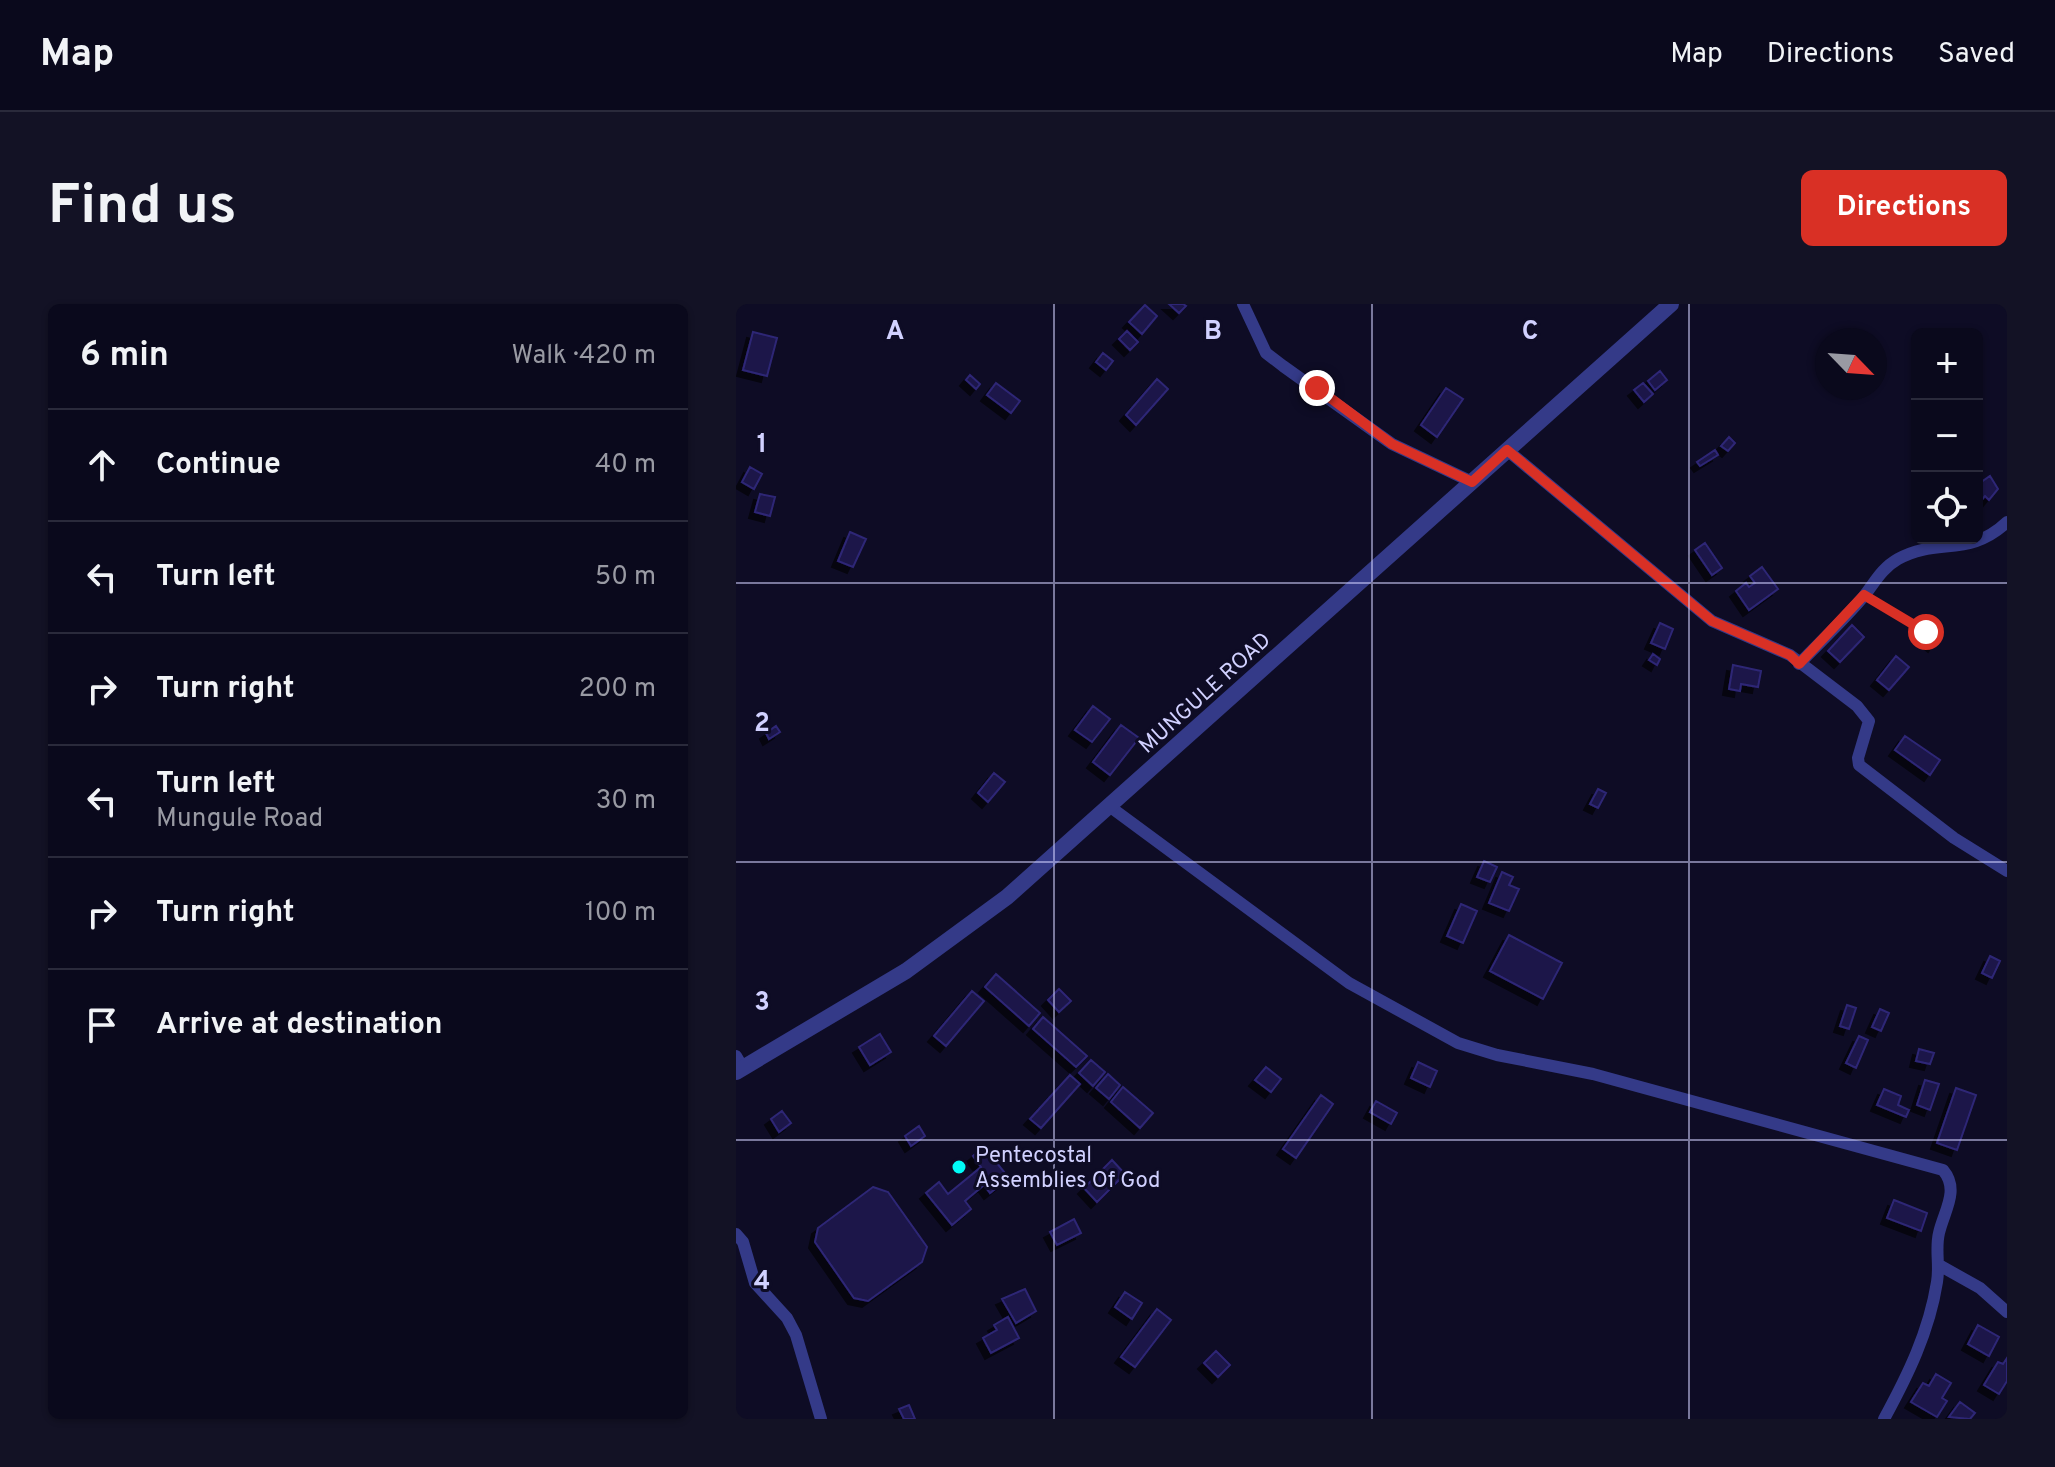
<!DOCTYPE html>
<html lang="en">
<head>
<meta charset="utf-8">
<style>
	:root { --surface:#0a091c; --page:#131225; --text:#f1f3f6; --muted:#999aa3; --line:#2a2a3b; --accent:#d93025 }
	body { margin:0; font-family:Overpass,sans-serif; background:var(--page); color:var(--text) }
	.controls { position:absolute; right:24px; top:24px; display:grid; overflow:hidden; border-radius:12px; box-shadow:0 2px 6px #0004 }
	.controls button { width:72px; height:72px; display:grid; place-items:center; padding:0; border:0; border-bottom:2px solid var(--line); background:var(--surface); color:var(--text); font:40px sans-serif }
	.compass { position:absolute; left:1079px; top:24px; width:72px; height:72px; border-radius:50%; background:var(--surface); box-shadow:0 2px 6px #0004; rotate:115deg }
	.stop { position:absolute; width:24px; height:24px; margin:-18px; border:6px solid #d93025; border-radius:50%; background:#fff }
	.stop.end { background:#d93025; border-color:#fff; box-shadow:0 2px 8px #0008 }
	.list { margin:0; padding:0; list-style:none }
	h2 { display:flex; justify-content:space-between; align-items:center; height:104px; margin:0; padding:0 32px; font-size:34px }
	h2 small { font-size:26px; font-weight:400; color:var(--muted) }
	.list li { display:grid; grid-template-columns:52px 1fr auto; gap:24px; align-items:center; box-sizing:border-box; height:112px; padding:0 32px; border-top:2px solid var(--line) }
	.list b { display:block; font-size:30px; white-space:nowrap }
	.list p { margin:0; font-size:26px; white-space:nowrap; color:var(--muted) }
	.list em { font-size:26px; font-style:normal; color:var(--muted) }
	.icon { flex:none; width:44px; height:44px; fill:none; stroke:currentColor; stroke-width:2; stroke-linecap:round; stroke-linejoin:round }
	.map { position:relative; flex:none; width:1271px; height:1115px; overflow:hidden; border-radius:12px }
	header { display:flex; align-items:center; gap:48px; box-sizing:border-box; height:112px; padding:0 40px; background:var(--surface); border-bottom:2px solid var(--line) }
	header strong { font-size:38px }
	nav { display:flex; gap:44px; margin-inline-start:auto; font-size:28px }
	.intro { display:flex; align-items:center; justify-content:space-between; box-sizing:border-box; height:192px; padding:0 48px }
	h1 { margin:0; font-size:56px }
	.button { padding:20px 36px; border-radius:12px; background:var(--accent); color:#fff; font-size:28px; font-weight:700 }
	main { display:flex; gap:48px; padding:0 48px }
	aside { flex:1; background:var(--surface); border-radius:12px; box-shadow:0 2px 6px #0004 }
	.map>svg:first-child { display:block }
	.building { fill:#1b1748; stroke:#2e2776; stroke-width:2; filter:url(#shadow) }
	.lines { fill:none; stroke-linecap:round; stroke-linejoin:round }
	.service { stroke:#343a88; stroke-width:6 }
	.minor { stroke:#343a88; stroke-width:12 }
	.tertiary { stroke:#343a88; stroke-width:16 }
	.route { stroke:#d93025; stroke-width:10 }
	.grid { fill:none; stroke:#d1d1ff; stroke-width:2; stroke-opacity:0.55 }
	.poi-dot { fill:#00fcf8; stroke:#0e0c25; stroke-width:3 }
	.labels { text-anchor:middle; stroke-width:6; stroke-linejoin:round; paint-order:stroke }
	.street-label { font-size:22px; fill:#d1d1ff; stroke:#0e0c25 }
	.poi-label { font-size:22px; fill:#d1d1ff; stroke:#0e0c25; text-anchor:start }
	.grid-label { font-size:26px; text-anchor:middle; font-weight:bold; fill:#d1d1ff; stroke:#0e0c25; stroke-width:6; stroke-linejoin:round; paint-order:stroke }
</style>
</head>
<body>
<header>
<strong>Map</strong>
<nav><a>Map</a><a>Directions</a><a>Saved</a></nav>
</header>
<div class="intro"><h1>Find us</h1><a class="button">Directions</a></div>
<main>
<aside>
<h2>6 min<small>Walk · 420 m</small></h2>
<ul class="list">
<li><svg class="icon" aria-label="ahead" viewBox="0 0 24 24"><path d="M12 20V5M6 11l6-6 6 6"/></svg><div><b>Continue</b></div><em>40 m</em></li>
<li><svg class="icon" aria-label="left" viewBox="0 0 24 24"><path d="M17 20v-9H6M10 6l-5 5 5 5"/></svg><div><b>Turn left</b></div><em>50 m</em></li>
<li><svg class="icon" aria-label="right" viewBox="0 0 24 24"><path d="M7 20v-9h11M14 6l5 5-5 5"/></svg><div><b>Turn right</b></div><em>200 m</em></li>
<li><svg class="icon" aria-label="left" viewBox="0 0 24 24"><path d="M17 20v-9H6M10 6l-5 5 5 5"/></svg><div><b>Turn left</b><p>Mungule Road</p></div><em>30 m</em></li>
<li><svg class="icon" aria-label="right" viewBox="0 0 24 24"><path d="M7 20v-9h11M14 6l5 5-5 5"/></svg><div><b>Turn right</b></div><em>100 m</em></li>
<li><svg class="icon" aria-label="arrive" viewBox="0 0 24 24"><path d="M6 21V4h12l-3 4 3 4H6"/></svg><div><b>Arrive at destination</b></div></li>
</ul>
</aside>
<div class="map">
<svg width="1271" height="1115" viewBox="0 0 1271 1115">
	<defs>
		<filter id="shadow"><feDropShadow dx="-6" dy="6" stdDeviation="0" flood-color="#0009"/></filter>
	</defs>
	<rect width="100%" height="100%" fill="#0e0c25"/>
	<!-- building -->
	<path class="building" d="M433 0H447L450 2 443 9Z
		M409 1 421 12 406 30 393 18Z
		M391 27 402 38 394 46 383 35Z
		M17 28 41 34 31 72 7 66Z
		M367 49 377 57 370 66 360 58Z
		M924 67 931 76 919 86 912 77Z
		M234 71 244 80 240 85 230 76Z
		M421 75 432 85 400 121 390 111Z
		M260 79 284 97 275 109 251 91Z
		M907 79 917 90 908 98 898 86Z
		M710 84 727 95 701 133 685 121Z
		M993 133 999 139 992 147 985 142Z
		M979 146 982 151 964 162 961 158Z
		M14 163 26 170 18 185 6 178Z
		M1254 172 1262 185 1253 196 1249 192 1245 197 1241 193V181Z
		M24 190 39 193 34 212 19 208Z
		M114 228 130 235 117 263 102 257Z
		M969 239 986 264 976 271 959 246Z
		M1026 263 1042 285 1013 306 1000 287 1010 279 1013 283 1019 279 1014 272Z
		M924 319 937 325 929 345 915 339Z
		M1116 321 1128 333 1104 358 1092 347Z
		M1197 327 1204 333 1198 342 1191 336Z
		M917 350 924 355 921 361 913 356Z
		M1160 352 1173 363 1153 386 1141 376Z
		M997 361 1025 367 1022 383 1005 380 1004 387 993 385Z
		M357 402 374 415 356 438 339 426Z
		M385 421 403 434 374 471 357 458Z
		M40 422 44 428 33 435 30 429Z
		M1169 432 1204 456 1194 471 1159 446Z
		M258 469 269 478 252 498 242 489Z
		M862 485 870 489 862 504 854 500Z
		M748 557 761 563 754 578 741 573Z
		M766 568 777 573 773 581 783 585 773 607 753 599Z
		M725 600 741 607 727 639 711 632Z
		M773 631 826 659 807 695 754 667Z
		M1254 652 1264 657 1256 674 1246 669Z
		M260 670 304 709 293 722 249 683Z
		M323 685 335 697 323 708 312 696Z
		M236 687 248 697 210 742 198 732Z
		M1111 701 1120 704 1113 725 1104 722Z
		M1144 705 1153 709 1145 727 1136 723Z
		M307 713 351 752 340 763 297 725Z
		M144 730 155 748 134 761 123 743Z
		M1123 732 1132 736 1120 764 1110 759Z
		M1183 745 1198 749 1194 760 1180 757Z
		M355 756 369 768 357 782 343 769Z
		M682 758 701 767 694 783 675 774Z
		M530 763 545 775 535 788 519 776Z
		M372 770 384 781 373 795 360 784Z
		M334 771 344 780 305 824 294 815Z
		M1189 776 1203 780 1194 806 1181 801Z
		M387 783 417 809 404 824 375 798Z
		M1220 784 1240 791 1221 846 1201 839Z
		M1148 785 1165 792 1162 801 1173 806 1170 813 1141 801Z
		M585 791 597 800 560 854 547 845Z
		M640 797 661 809 655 820 634 808Z
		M46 807 55 819 43 828 35 815Z
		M183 822 189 832 175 842 169 832Z
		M248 843 273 874 254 889 248 881 229 897 235 905 216 921 190 889 203 878 212 890 245 863 237 852Z
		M376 856 389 870 361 898 348 884Z
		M137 883 152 888 191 943 186 958 132 997 118 994 79 938 82 924Z
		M1158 896 1191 909 1185 927 1151 914Z
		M338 915 345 929 321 941 314 928Z
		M289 985 300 1007 280 1019 266 995Z
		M389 988 406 999 396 1015 379 1003Z
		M421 1005 435 1016 399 1063 385 1053Z
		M272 1013 283 1034 255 1049 247 1034 261 1026 258 1021Z
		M1242 1021 1263 1033 1253 1052 1232 1040Z
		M480 1047 494 1061 482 1073 468 1059Z
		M1271 1054V1077L1263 1090 1248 1081 1262 1058 1267 1060Z
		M1200 1070 1215 1079 1206 1094 1211 1097 1201 1113 1175 1098 1187 1079 1193 1082Z
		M1224 1098 1239 1109 1234 1115 1213 1113Z
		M173 1101 179 1115H168L163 1105Z"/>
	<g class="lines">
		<!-- service -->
		<path class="service" d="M1128 291 1190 328"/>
		<!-- minor -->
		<path class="minor" d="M507 0 530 49 547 62 656 140 736 178
			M771 146 976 317 1054 351 1121 402 1133 417 1122 454 1123 461 1218 534 1271 567
			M1063 360C1085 337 1108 316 1128 292 1139 278 1146 264 1162 255 1202 233 1233 254 1271 218
			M373 502 613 679 722 739 761 751 857 770 1207 866C1224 886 1208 907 1203 929 1199 945 1204 961 1201 978 1193 1028 1172 1071 1148 1115
			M0 752 7 764
			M0 930 7 938 19 979 51 1014 60 1031 85 1115
			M1203 961 1244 984 1271 1008"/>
		<!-- tertiary -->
		<path class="tertiary" d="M0 768 170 667 271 593 935 0"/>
	</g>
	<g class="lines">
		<!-- route -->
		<path class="route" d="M581 84 656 140 736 178 771 146 976 317 1054 351 1063 360 1128 291 1190 328"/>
	</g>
	<!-- grid -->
	<path class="grid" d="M318 0V1115M636 0V1115M953 0V1115M0 279H1271M0 558H1271M0 836H1271"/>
	<!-- markers -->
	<circle class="poi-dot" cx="223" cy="863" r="8"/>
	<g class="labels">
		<!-- street labels -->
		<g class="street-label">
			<text transform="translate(468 388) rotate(-42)" y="8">MUNGULE ROAD</text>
		</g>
		<!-- poi labels -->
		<g class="poi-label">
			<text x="239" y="858">Pentecostal<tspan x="239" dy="25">Assemblies Of God</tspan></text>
		</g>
	</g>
	<g class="grid-label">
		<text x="159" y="35">A</text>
		<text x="477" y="35">B</text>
		<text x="794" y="35">C</text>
		<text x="26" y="148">1</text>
		<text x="26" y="427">2</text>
		<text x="26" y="706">3</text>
		<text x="26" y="985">4</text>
	</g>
</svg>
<div class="controls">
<button>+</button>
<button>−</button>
<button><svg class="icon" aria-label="locate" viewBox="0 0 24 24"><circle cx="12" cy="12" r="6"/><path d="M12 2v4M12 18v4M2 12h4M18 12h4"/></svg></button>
</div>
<svg class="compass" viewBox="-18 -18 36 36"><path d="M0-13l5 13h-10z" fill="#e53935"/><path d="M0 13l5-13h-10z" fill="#999aa3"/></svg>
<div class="stop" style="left:1190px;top:328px"></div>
<div class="stop end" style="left:581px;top:84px"></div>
</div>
</main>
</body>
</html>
